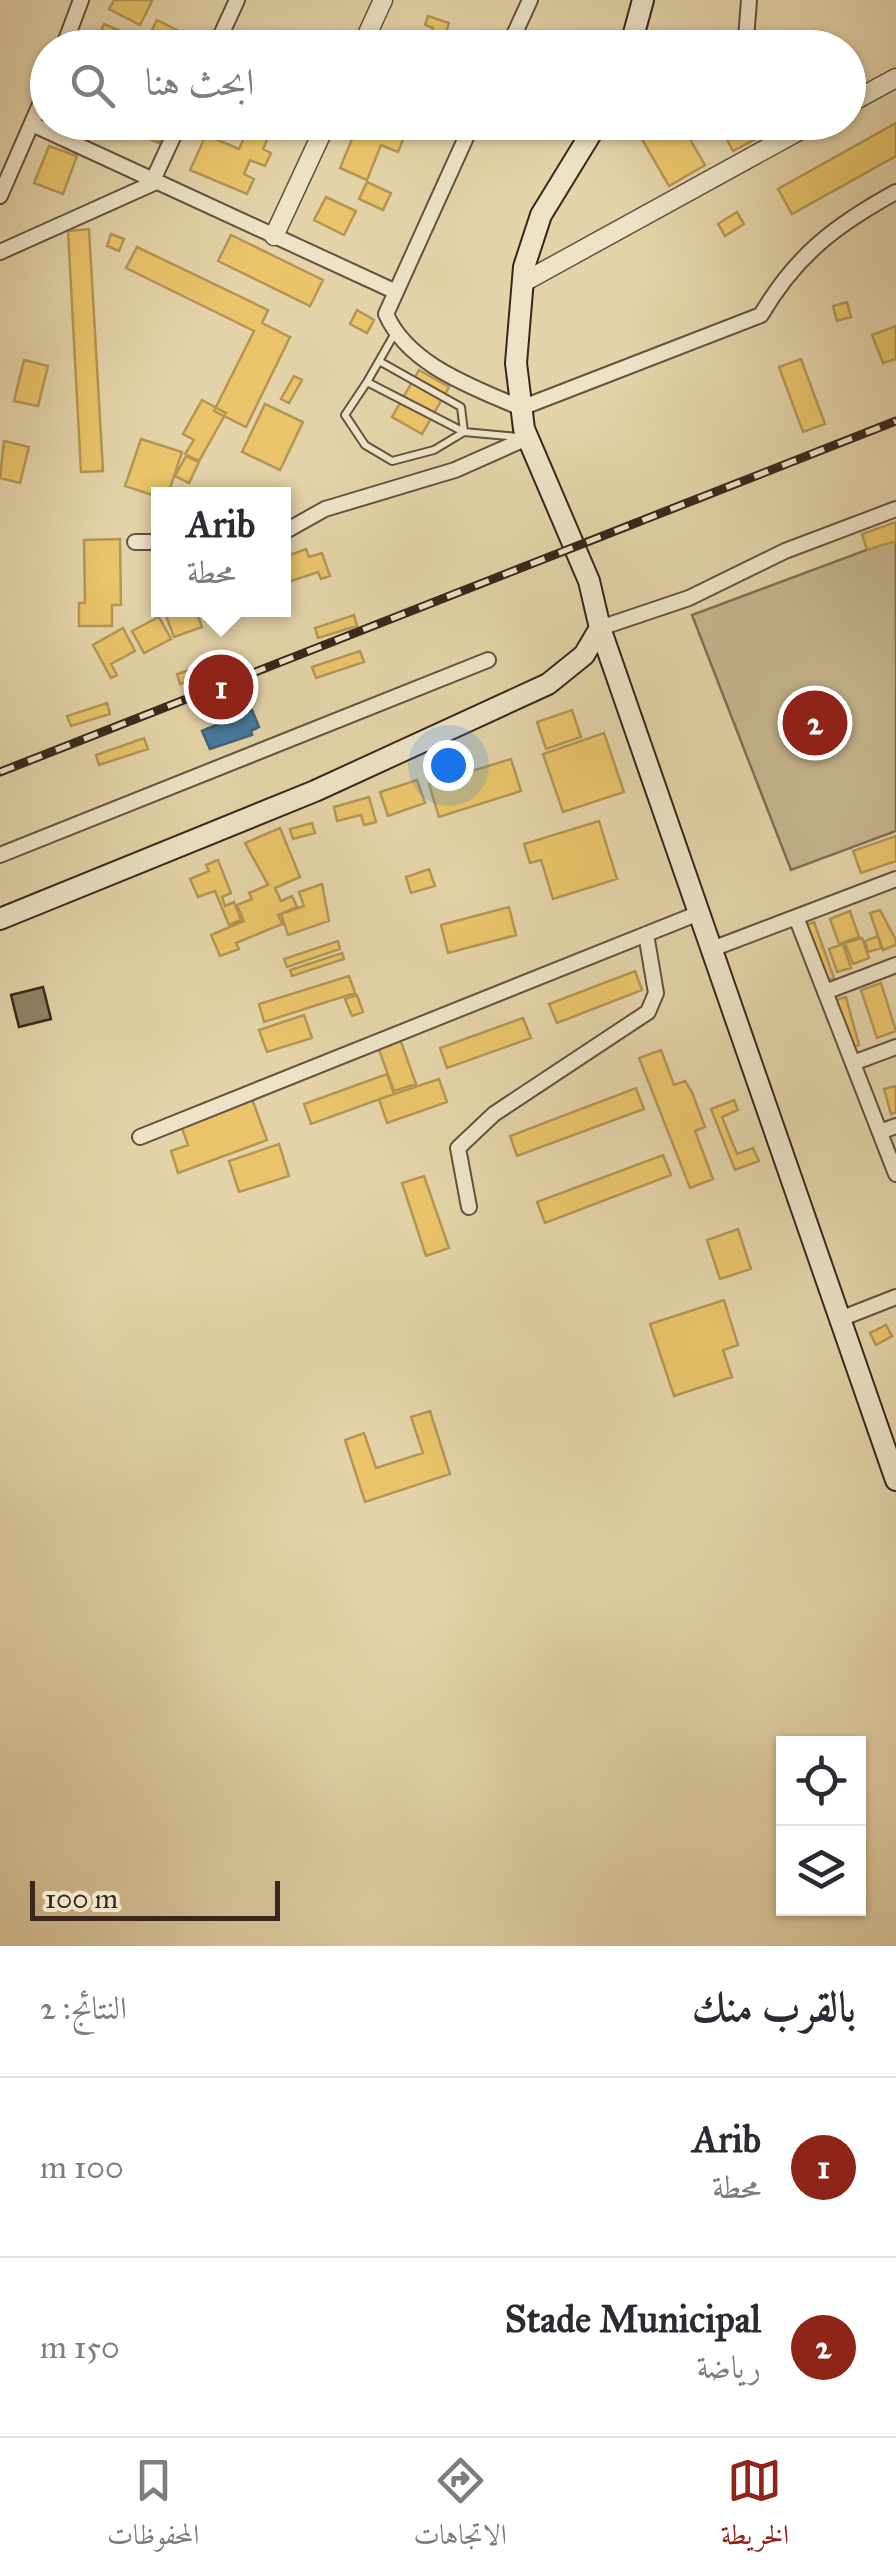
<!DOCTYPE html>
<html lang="ar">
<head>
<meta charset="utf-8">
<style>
	:root { --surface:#fff; --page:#f2f2f3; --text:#2b2b33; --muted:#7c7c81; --line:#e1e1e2; --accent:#8f2418 }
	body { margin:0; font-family:"IM FELL Great Primer",Amiri,serif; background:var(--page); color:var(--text); direction:rtl }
	.controls { position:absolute; right:30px; bottom:30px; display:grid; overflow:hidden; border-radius:0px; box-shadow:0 2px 8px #0004 }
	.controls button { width:90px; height:90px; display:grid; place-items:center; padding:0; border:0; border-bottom:2px solid var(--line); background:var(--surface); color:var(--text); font:50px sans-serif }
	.scale { position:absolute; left:30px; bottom:25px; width:250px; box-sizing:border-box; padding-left:10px; border:5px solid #39261d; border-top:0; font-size:28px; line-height:35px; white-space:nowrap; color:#39261d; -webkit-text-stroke:8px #ede2c6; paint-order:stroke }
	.you { position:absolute; left:448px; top:765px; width:35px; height:35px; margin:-25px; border:8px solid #fff; border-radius:50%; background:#1a73e8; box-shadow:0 0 0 15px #1a73e833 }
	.badge { display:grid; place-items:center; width:65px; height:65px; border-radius:50%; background:var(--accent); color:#fff; font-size:32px; font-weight:700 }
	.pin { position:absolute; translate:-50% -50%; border:5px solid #fff; box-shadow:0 2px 10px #0006 }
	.popup { position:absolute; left:151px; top:487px; width:140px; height:130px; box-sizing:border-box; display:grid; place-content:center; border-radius:0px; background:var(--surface); filter:drop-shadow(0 2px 8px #0005); font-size:32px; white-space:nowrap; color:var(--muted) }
	.popup b { font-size:38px; color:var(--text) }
	.popup::after { content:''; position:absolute; left:50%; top:100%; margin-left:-20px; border:20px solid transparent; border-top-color:var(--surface) }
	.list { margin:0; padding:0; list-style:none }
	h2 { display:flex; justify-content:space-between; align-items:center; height:130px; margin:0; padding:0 40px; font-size:42px }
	h2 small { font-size:32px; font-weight:400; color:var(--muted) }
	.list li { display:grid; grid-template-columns:65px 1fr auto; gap:30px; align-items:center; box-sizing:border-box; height:180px; padding:0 40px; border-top:2px solid var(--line) }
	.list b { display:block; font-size:38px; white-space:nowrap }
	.list p { margin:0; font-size:32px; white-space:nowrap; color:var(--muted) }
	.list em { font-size:32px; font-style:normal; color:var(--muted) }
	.icon { flex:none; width:55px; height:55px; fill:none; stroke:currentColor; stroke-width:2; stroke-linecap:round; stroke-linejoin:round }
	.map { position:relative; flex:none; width:896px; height:1946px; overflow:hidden; direction:ltr }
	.search { position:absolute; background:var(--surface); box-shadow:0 2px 8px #0004; left:30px; right:30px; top:30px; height:110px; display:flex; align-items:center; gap:25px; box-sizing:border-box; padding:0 35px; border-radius:55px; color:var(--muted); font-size:38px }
	.sheet { height:490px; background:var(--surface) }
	nav { display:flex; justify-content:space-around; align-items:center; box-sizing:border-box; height:140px; border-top:2px solid var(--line); background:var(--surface); font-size:28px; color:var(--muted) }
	nav a { display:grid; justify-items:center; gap:5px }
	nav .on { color:var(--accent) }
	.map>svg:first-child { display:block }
	.grass { fill:#c7b690; stroke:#806e56; stroke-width:2.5 }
	.homes { fill:#e9c46a; stroke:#b49553; stroke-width:2.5 }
	.public { fill:#457b9d; stroke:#416277; stroke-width:2.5 }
	.building { fill:#928065; stroke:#39261d; stroke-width:2.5 }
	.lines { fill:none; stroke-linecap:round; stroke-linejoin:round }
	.service-casing { stroke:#645140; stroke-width:10 }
	.minor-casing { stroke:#645140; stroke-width:18 }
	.tertiary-casing { stroke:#645140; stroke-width:21 }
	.secondary-casing { stroke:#39261d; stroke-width:24 }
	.service { stroke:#ede2c6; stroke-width:6 }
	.minor { stroke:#ede2c6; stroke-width:14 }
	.tertiary { stroke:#ede2c6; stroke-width:18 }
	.secondary { stroke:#ede2c6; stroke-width:20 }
	.rail-casing { stroke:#39261d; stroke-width:9 }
	.rail { stroke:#ede2c6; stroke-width:5; stroke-dasharray:15; stroke-linecap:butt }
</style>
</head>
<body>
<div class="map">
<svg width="896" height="1946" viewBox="0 0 896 1946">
	<rect width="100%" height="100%" fill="#e4d3a8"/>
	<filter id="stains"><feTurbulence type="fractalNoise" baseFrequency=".002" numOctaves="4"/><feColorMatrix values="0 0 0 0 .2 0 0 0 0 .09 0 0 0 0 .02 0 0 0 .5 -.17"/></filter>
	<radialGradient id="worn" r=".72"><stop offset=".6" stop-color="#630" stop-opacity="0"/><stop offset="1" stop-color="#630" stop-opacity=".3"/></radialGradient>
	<!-- grass -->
	<path class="grass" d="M896 539V831L791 870 692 615Z"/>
	<!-- homes -->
	<path class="homes" d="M114 0H149L152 1 140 25 109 9Z
		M428 16 449 23 442 44 429 40 433 28 425 25Z
		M157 20 189 36 183 48 144 46Z
		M104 24 132 36 127 48H94Z
		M401 32 439 48H395Z
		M123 122H168L159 143 122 127Z
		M251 122 274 125 263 149 271 153 265 166 250 160 244 174 254 179 247 194 190 170 206 135 239 149Z
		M359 122 409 125 398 152 381 145 367 180 340 168Z
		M632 122H680L705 165 669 186Z
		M718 122H788L733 151Z
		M896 123V156L792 214 778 189Z
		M49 146 77 156 63 194 34 183Z
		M367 182 391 193 383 210 359 199Z
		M326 197 356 211 344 235 314 220Z
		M737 212 744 224 725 236 718 224Z
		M89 229 103 471 81 472 68 231Z
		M111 234 124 239 119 251 107 246Z
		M231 235 323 280 310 306 218 261Z
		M137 247 268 310 262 323 290 337 246 427 214 411 254 331 126 268Z
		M847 302 851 317 837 321 833 306Z
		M357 310 374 320 367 333 350 324Z
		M896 326V359L883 363 872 335Z
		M801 359 825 424 803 432 779 367Z
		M24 360 48 366 38 406 14 401Z
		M419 370 449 387 422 434 392 417Z
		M294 376 302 380 289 403 281 399Z
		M202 400 226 413 199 461 185 454 194 440 183 434Z
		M265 404 303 422 280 470 242 452Z
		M141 439 182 452 168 494 158 497 125 486Z
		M4 441 29 447 20 483 0 478Z
		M186 456 199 462 189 483 175 476Z
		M896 522V541L867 550 862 534Z
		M120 539 121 605H112V626H79V603H85L84 540Z
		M306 549 309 557 322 553 330 576 321 579 318 572 288 582 284 557Z
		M176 610H196L202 627 174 637 165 613Z
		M202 610H236L206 621Z
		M354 615 357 626 318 638 315 628Z
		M159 617 171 639 144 653 132 631Z
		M123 628 135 651 111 664 117 675 111 678 93 645Z
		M360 651 364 662 316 678 312 667Z
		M216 661 220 672 180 684 177 674Z
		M107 703 110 714 71 726 67 716Z
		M572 710 581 737 546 749 537 722Z
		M604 733 624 792 563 812 543 754Z
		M144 738 148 749 99 765 96 755Z
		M511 759 521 791 439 817 429 784Z
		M417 780 425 803 388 816 380 792Z
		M369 797 376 822 364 825 361 815 337 821 334 807Z
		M599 821 617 879 553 899 541 860 530 863 524 844Z
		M312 823 315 833 293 839 290 829Z
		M280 828 300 877 275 888 281 901 292 896 297 907 278 915 282 924 236 943 239 949 220 956 211 935 244 921 237 905 252 899 249 893 268 885 245 843Z
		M896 836V861L861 873 853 851Z
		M218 860 231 893 222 897 225 906 234 902 241 920 229 925 215 891 198 897 190 879 209 871 206 865Z
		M429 869 435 886 411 893 406 877Z
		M322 884 329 921 288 935 281 914 304 906 299 892Z
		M509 907 516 935 448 953 441 925Z
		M880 910 896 940V945L883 950 870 913Z
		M850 911 859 937 839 944 830 919Z
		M814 922 834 978 822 983 796 928Z
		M878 936 881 948 868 952 865 941Z
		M862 938 869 958 853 964 845 943Z
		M338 941 340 949 287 967 284 959Z
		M843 944 851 968 837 972 829 949Z
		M342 953 344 959 292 976 290 970Z
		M635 971 642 990 557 1023 549 1004Z
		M349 976 355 993 264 1022 259 1004Z
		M881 983 896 1031 877 1038 861 990Z
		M357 995 363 1012 352 1016 345 999Z
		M846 997 859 1045 844 1049 832 1001Z
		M304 1015 312 1038 267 1052 259 1030Z
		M523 1018 531 1038 447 1068 440 1048Z
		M400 1039 416 1084 394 1091 378 1047Z
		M661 1050 674 1085 685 1081 692 1092 705 1127 695 1131 713 1179 690 1188 639 1058Z
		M387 1074 394 1094 311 1124 304 1104Z
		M439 1079 447 1102 387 1123 379 1099Z
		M896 1086V1112L891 1114 884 1089Z
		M636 1088 644 1109 517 1156 510 1136Z
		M252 1099 267 1140 178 1173 171 1151 188 1145 181 1125Z
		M734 1100 738 1110 722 1117 737 1154 753 1148 759 1161 735 1170 711 1109Z
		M279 1144 289 1176 239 1192 229 1161Z
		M663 1155 671 1175 545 1223 537 1202Z
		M424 1176 449 1248 426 1256 402 1183Z
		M738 1229 751 1269 720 1279 707 1240Z
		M724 1300 738 1345 723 1350 732 1377 674 1396 650 1324Z
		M886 1325 892 1336 876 1345 870 1333Z
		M430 1411 450 1474 365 1502 345 1440 364 1433 376 1468 423 1453 411 1417Z"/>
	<!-- public -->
	<path class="public" d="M252 710 259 727 251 731 252 735 210 749 202 731Z"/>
	<!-- building -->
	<path class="building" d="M43 987 51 1019 19 1027 11 995Z"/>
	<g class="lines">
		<defs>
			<path id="service" d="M395 333 367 382 464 432 518 437
				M367 382 345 415 365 445 392 461 434 450 464 432 461 407 379 361"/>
			<path id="minor" d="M746 39 749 0
				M63 48 81 0
				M215 48 237 0
				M508 48 530 0
				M473 122 386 314C408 365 473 387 521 408L761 315C796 255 836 225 896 192
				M32 124 394 291
				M153 180 180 122
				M0 196 48 86
				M0 252 156 182
				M284 532 325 509 455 470 527 438
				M135 542H158
				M600 628 689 598 785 551 896 509
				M0 855 488 660
				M796 917 896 1174
				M712 949 896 879
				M825 992 896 965
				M853 1063 896 1047
				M880 1132 896 1126
				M140 1137 699 913
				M469 1207 458 1148 494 1114 648 1012 656 993 646 934
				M840 1319 896 1297"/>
			<path id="tertiary" d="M361 48 383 0
				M848 104 896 78
				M274 236 327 122
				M522 283 815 122"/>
			<path id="secondary" d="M630 48 643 0
				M600 628 896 1480
				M0 919 315 791 548 684 584 655 600 628 589 581 524 429 516 363 524 267 541 215 598 122"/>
		</defs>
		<!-- service casing -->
		<use href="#service" class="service-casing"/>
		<!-- minor casing -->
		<use href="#minor" class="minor-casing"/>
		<!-- tertiary casing -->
		<use href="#tertiary" class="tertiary-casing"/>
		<!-- secondary casing -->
		<use href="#secondary" class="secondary-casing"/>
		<!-- service -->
		<use href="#service" class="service"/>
		<!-- minor -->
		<use href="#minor" class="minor"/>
		<!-- tertiary -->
		<use href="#tertiary" class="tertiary"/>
		<!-- secondary -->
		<use href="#secondary" class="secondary"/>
		<defs>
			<path id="rail" d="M0 772 896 421"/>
		</defs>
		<!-- rail casing -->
		<use href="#rail" class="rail-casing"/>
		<!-- rail -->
		<use href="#rail" class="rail"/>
	</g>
	<rect width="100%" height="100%" filter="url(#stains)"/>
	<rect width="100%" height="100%" fill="url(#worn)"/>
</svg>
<div class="controls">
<button><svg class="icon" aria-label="locate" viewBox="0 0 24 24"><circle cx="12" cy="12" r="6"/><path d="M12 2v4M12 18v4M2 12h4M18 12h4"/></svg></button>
<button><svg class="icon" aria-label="layers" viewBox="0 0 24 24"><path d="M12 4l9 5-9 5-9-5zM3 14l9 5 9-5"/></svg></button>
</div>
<div class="scale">100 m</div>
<div class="you"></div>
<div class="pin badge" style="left:221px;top:687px">1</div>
<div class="popup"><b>Arib</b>محطة</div>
<div class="pin badge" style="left:815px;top:723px">2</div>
<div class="search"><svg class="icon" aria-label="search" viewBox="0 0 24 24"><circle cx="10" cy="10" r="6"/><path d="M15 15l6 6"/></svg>ابحث هنا</div>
</div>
<section class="sheet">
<h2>بالقرب منك<small>النتائج: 2</small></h2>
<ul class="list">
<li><span class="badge">1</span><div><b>Arib</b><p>محطة</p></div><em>100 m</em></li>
<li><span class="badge">2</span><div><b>Stade Municipal</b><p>رياضة</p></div><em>150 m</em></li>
</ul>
</section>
<nav>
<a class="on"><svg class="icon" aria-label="map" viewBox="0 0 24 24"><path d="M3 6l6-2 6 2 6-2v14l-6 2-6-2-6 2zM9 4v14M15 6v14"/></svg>الخريطة</a>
<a><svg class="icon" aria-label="directions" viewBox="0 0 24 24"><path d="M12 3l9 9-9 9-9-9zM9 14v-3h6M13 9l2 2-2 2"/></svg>الاتجاهات</a>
<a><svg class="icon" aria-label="saved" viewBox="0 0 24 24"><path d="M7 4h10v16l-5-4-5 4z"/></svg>المحفوظات</a>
</nav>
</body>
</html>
